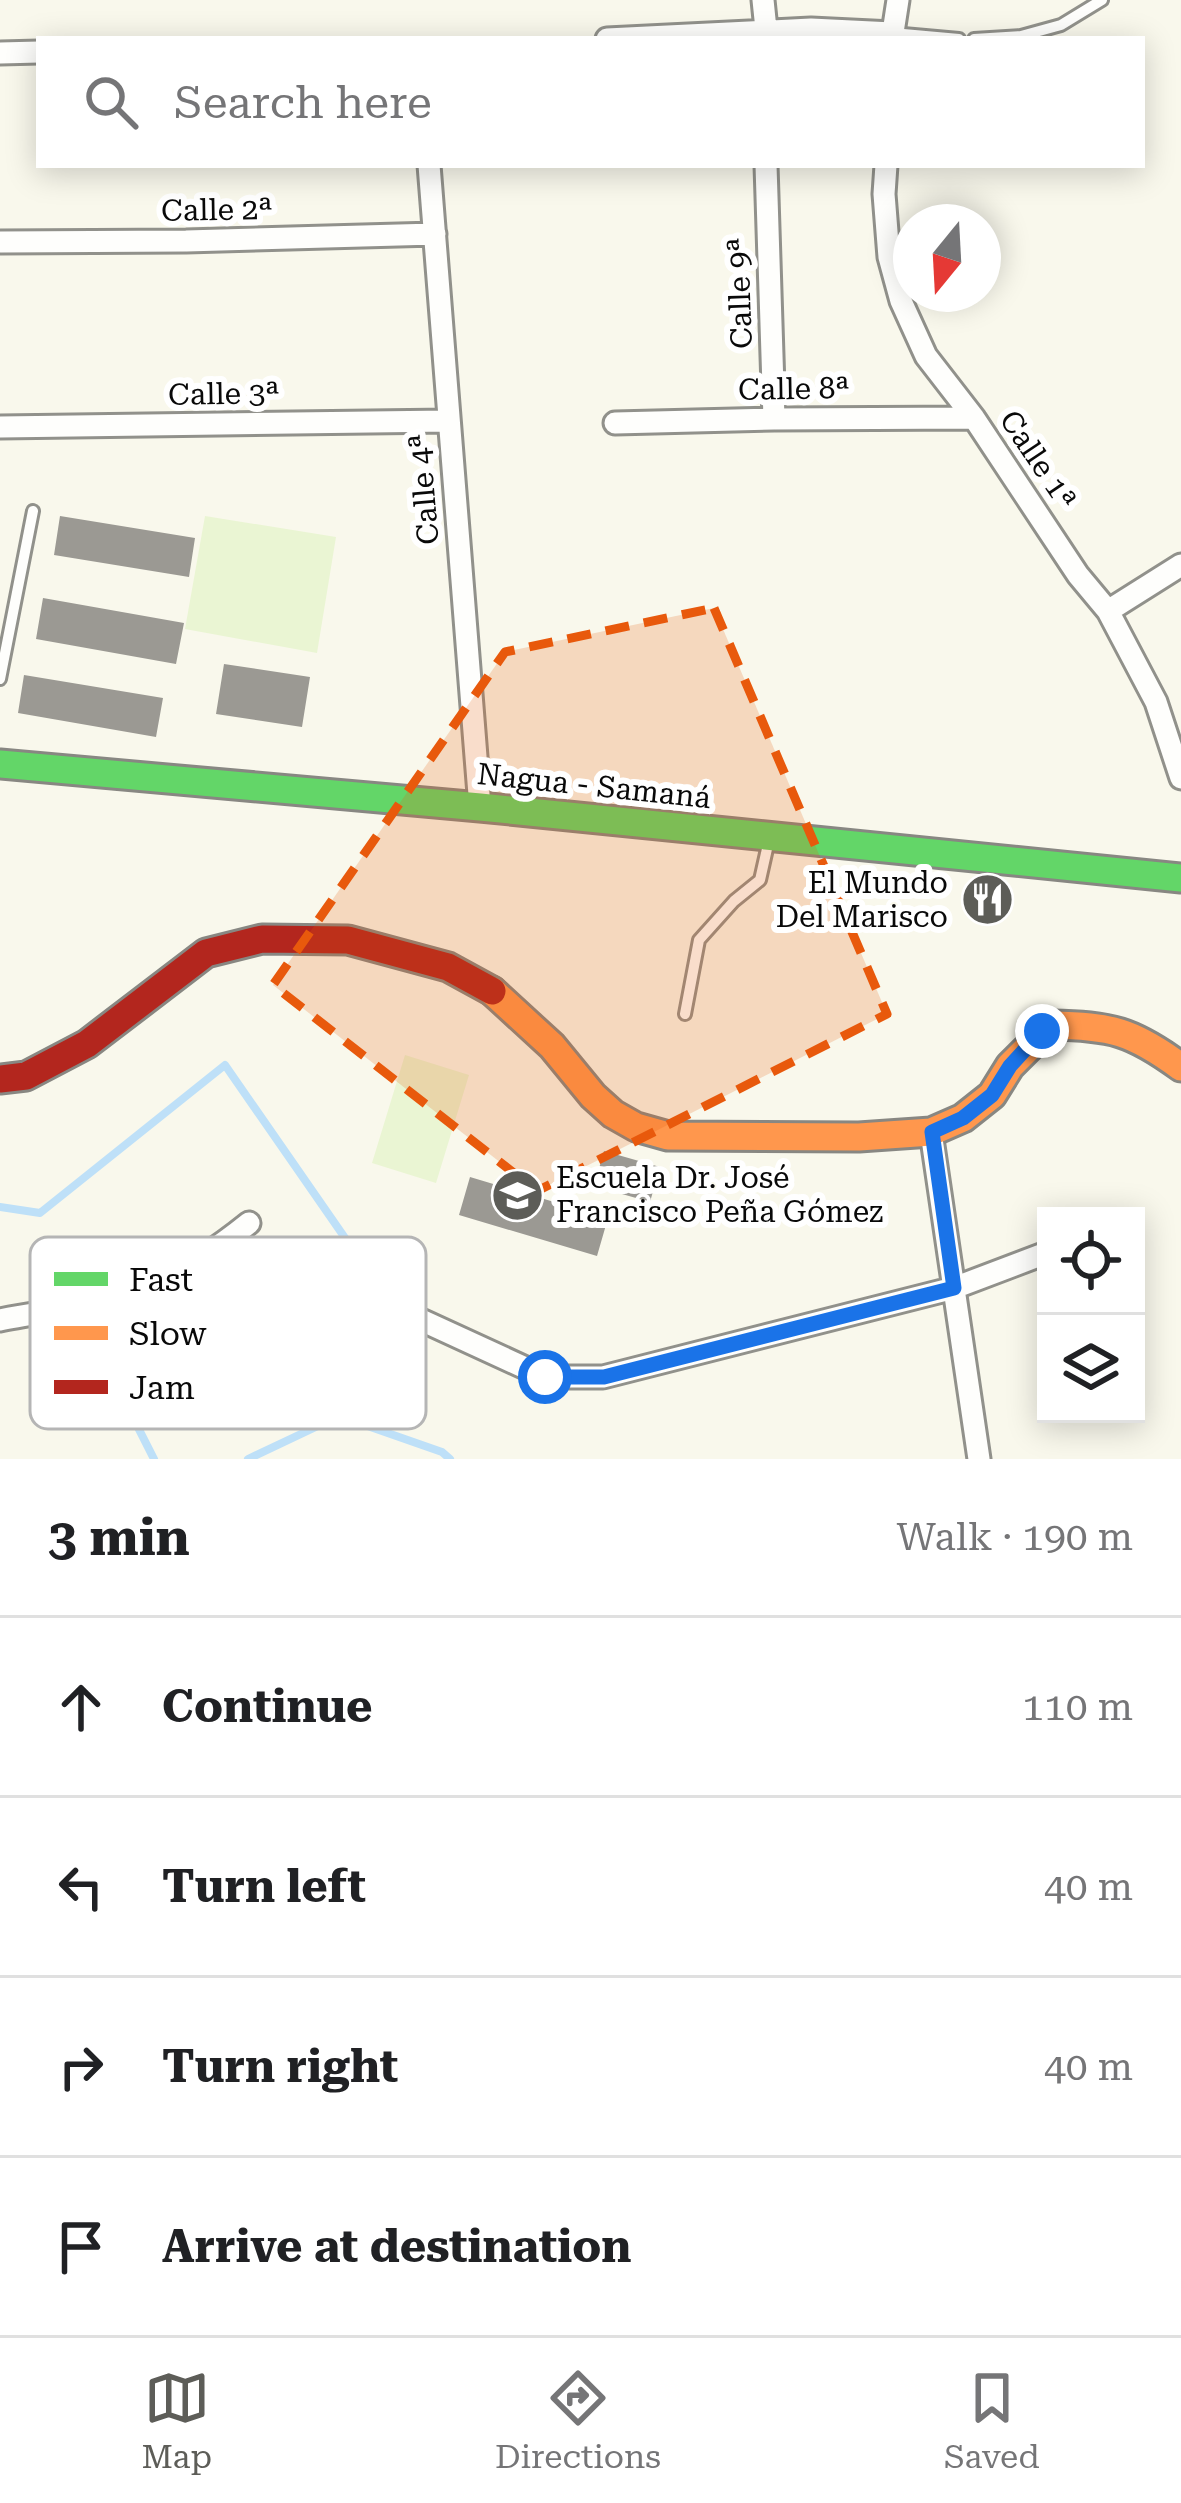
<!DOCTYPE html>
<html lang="en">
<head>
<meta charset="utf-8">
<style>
	:root { --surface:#fff; --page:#f2f2f2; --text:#202124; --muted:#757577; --line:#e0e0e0; --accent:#5d5d58 }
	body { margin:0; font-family:"Roboto Serif",serif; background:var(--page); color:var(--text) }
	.controls { position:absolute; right:36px; bottom:36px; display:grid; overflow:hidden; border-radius:0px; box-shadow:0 6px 30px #0003 }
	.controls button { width:108px; height:108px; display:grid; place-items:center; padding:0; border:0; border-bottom:3px solid var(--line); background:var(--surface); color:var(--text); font:60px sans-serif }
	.compass { position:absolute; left:893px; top:204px; width:108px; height:108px; border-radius:50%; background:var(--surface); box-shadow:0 6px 30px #0003; rotate:198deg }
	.stop { position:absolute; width:36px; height:36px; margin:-27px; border:9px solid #1a73e8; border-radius:50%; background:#fff }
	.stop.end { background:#1a73e8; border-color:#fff; box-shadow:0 3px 12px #0008 }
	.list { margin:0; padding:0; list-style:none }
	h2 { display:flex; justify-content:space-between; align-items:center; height:156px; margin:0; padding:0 48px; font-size:51px }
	h2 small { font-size:39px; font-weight:400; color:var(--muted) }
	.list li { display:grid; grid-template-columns:78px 1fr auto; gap:36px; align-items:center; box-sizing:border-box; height:180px; padding:0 48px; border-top:3px solid var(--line) }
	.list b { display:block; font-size:45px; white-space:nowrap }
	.list em { font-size:39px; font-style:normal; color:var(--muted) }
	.icon { flex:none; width:66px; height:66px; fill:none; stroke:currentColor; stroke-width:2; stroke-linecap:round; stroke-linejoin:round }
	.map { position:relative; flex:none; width:1181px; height:1459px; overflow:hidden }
	.search { position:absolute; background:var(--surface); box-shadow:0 6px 30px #0003; left:36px; right:36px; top:36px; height:132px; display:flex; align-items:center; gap:30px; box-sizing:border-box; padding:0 42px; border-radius:0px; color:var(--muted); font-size:45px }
	.sheet { height:876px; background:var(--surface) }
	nav { display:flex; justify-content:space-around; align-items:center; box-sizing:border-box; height:168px; border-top:3px solid var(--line); background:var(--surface); font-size:33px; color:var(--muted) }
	nav a { display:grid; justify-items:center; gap:6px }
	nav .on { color:var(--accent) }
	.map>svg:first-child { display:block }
	.pitch { fill:#eaf5d3 }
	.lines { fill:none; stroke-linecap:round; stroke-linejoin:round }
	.stream { stroke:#bee0f8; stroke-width:8 }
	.building { fill:#9b9993 }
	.lane-casing { stroke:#91918b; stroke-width:16 }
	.street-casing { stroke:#91918b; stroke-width:27 }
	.fast-casing { stroke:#888782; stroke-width:33 }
	.slow-casing { stroke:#888782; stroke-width:33 }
	.jam-casing { stroke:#888782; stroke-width:33 }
	.lane { stroke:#fefefc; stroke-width:10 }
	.street { stroke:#fefefc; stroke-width:21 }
	.fast { stroke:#63d668; stroke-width:27 }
	.slow { stroke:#ff974d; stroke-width:27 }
	.jam { stroke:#b3261e; stroke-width:27 }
	.route { stroke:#1a73e8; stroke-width:15 }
	.marked { fill:#e8590c; fill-opacity:0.2; stroke:#e8590c; stroke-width:9; stroke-dasharray:24 15; stroke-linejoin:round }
	.labels { text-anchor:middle; stroke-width:12; stroke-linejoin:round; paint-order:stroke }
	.street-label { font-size:30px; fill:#090909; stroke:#fff }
	.poi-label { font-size:30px; fill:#090909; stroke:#fff; text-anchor:end }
	.key { fill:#fff; stroke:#b5b5b5; stroke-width:3 }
	.key-label { font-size:33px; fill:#090909 }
</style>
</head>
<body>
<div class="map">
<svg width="1181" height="1459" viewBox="0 0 1181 1459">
	<rect width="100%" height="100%" fill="#f9f8ec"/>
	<!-- pitch -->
	<path class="pitch" d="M205 516 336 537 317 653 185 629Z
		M405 1055 469 1075 436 1183 372 1163Z"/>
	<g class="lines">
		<!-- stream -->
		<path class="stream" d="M0 1207 40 1213 225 1065 361 1261 226 1318 118 1388 154 1459
			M248 1459 339 1416 442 1452 450 1459"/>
	</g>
	<!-- building -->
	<path class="building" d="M60 516 195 538 189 577 54 555Z
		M43 598 184 623 176 664 36 639Z
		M224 664 310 677 302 727 216 714Z
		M24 675 163 698 156 737 18 713Z
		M604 1151 660 1167 650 1202 594 1186Z
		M470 1177 608 1218 597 1256 459 1215Z"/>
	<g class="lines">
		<defs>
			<path id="lane" d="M892 33 959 39
				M974 39 1021 36 1061 25 1102 0
				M0 679 33 511
				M685 1014 699 940 734 901 760 880 769 840"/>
			<path id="street" d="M763 0 767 39
				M607 39 811 29 892 33
				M892 39 898 0
				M0 53 39 52
				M429 165 480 807
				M766 165 774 419
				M886 165 884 194 889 257 901 301 926 356 974 418 1078 575 1108 611 1156 702 1181 778
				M0 242 186 241 435 234
				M615 423 774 419 974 418
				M0 427 448 421
				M1108 611 1181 565
				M931 1132 979 1459
				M395 1308 545 1377H603L954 1288 1046 1253
				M0 1320C40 1312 90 1307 128 1294 172 1279 213 1252 249 1223"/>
			<path id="fast" d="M0 764 480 807 1181 878"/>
			<path id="slow" d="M492 991 552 1046 593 1096 613 1114 636 1127 668 1136 859 1137 931 1132 963 1118 992 1095 1010 1066 1051 1025C1111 1026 1132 1031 1181 1067"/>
			<path id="jam" d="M0 1079 26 1076 87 1044 206 953 262 939 348 940 448 967 492 991"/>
		</defs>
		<!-- lane casing -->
		<use href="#lane" class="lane-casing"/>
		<!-- street casing -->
		<use href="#street" class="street-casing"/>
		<!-- fast casing -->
		<use href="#fast" class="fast-casing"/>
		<!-- slow casing -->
		<use href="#slow" class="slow-casing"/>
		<!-- jam casing -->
		<use href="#jam" class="jam-casing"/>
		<!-- lane -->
		<use href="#lane" class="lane"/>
		<!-- street -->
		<use href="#street" class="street"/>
		<!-- fast -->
		<use href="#fast" class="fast"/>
		<!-- slow -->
		<use href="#slow" class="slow"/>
		<!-- jam -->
		<use href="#jam" class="jam"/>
	</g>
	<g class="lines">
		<!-- route -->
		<path class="route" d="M545 1377H604L954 1288 932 1132 963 1118 992 1095 1010 1066 1042 1031"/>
	</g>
	<!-- marked area -->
	<path class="marked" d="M714 608 887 1014 537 1191 273 985 505 652Z"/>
	<!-- icons -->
	<defs>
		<symbol id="restaurant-disc" viewBox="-11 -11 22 22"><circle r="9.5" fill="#5d5d58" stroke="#fff"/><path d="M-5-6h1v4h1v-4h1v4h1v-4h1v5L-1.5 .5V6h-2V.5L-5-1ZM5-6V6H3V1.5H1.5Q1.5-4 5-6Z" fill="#fff"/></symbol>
		<symbol id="school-disc" viewBox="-11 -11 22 22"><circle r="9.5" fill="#5d5d58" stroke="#fff"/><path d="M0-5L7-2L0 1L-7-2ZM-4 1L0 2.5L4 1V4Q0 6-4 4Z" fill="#fff"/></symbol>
	</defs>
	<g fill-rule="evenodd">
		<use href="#restaurant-disc" x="958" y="870" width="59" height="59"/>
		<use href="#school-disc" x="488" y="1166" width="59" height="59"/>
	</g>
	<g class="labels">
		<!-- street labels -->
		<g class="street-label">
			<text transform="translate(217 210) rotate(-1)" y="10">Calle 2ª</text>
			<text transform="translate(740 293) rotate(-92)" y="10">Calle 9ª</text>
			<text transform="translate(794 389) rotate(-1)" y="10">Calle 8ª</text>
			<text transform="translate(224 394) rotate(-1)" y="10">Calle 3ª</text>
			<text transform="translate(1038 460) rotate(56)" y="10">Calle 1ª</text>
			<text transform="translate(424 489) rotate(-95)" y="10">Calle 4ª</text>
			<text transform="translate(594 786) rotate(6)" y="10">Nagua - Samaná</text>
		</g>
		<!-- poi labels -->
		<g class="poi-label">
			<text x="948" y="893">El Mundo<tspan x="948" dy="34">Del Marisco</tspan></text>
			<text x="556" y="1188" text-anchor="start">Escuela Dr. José<tspan x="556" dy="34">Francisco Peña Gómez</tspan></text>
		</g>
	</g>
	<!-- legend -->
	<rect x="30" y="1237" width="396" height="192" rx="18" class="key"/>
	<rect x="54" y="1272" width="54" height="14" fill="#63d668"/>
	<rect x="54" y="1326" width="54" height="14" fill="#ff974d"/>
	<rect x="54" y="1380" width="54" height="14" fill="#b3261e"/>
	<g class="key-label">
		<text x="129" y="1291">Fast</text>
		<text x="129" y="1345">Slow</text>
		<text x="129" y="1399">Jam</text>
	</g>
</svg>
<div class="controls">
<button><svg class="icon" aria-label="locate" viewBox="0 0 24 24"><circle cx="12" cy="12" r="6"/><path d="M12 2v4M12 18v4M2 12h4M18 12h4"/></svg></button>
<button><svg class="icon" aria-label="layers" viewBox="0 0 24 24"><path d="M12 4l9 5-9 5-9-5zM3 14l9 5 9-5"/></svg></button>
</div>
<svg class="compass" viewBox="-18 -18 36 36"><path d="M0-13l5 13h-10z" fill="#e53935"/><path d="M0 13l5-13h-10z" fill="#757577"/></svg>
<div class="stop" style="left:545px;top:1377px"></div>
<div class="stop end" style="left:1042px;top:1031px"></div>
<div class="search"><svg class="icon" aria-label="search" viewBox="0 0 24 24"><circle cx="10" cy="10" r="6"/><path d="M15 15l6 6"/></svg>Search here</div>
</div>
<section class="sheet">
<h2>3 min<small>Walk · 190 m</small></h2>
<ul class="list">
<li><svg class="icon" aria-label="ahead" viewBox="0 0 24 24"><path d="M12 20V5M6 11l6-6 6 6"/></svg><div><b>Continue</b></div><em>110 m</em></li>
<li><svg class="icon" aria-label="left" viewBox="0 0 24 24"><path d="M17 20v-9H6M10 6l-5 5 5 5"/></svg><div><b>Turn left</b></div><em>40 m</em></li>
<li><svg class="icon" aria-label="right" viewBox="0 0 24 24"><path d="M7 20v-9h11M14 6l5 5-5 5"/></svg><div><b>Turn right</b></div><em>40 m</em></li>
<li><svg class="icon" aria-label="arrive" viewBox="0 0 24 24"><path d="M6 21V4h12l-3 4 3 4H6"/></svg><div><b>Arrive at destination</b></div></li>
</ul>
</section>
<nav>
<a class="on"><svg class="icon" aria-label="map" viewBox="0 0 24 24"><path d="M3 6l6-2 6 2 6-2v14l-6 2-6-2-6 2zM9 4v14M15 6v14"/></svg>Map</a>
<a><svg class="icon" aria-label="directions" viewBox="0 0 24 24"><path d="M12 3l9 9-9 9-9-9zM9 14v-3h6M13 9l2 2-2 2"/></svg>Directions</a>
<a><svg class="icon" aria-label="saved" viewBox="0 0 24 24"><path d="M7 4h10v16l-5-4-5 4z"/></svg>Saved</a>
</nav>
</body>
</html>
